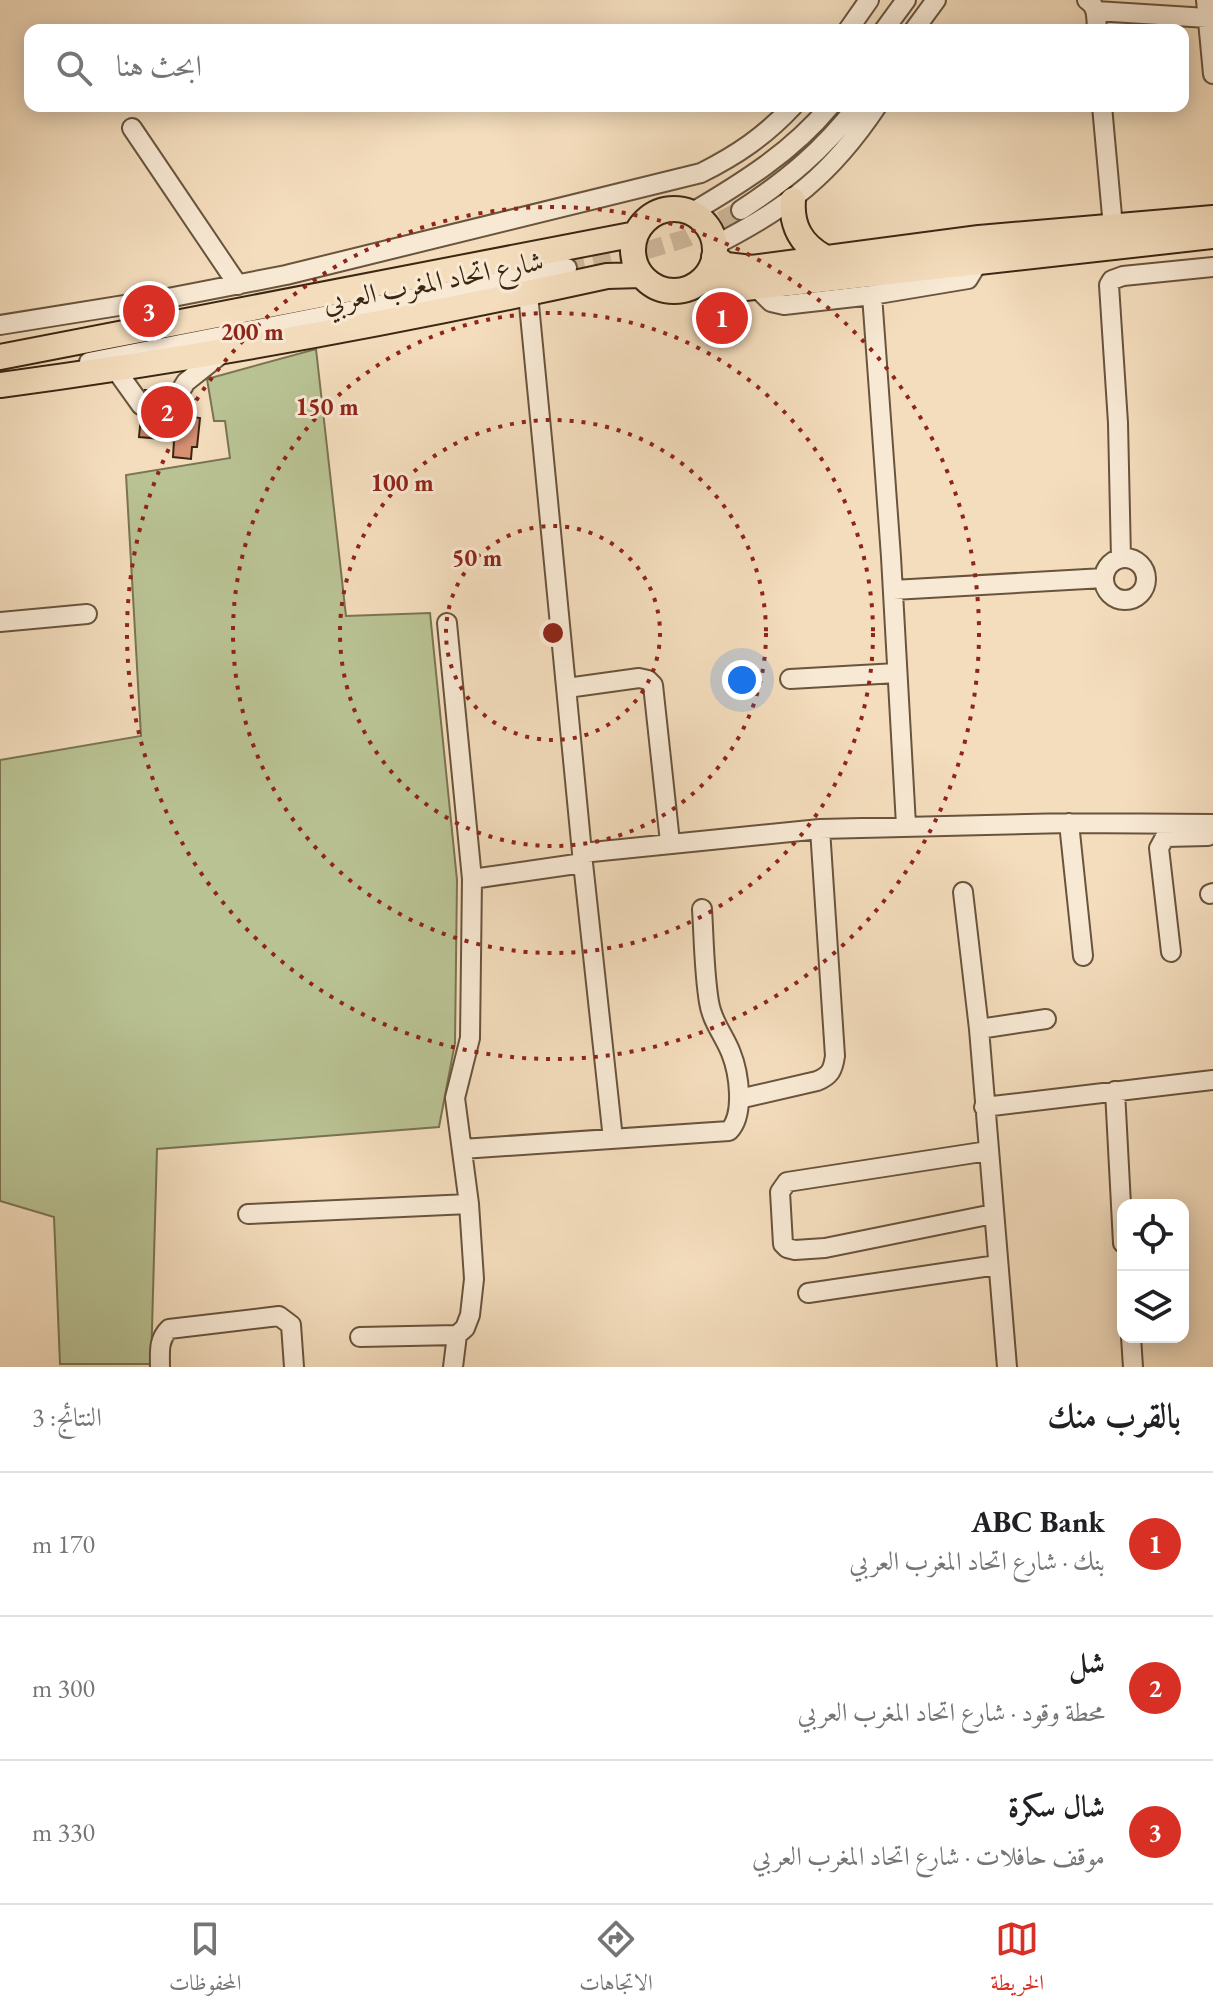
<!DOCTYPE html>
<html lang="ar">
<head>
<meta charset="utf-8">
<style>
	:root { --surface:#fff; --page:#f2f2f2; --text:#202124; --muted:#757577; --line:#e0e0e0; --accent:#d93025 }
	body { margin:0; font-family:"EB Garamond",Amiri,serif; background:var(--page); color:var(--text); direction:rtl }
	.controls { position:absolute; right:24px; bottom:24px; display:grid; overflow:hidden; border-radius:16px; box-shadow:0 4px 20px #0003 }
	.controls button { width:72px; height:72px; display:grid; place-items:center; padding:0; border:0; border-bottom:2px solid var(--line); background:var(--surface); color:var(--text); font:40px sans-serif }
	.you { position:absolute; left:742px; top:680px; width:28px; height:28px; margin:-20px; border:6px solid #fff; border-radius:50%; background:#1a73e8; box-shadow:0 0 0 12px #1a73e833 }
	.badge { display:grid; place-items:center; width:52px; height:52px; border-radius:50%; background:var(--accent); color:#fff; font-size:26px; font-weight:700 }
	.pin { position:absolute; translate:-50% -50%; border:4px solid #fff; box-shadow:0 2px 8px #0006 }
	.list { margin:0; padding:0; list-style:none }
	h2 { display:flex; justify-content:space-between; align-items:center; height:104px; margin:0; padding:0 32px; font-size:34px }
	h2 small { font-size:26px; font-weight:400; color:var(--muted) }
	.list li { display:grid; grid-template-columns:52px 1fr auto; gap:24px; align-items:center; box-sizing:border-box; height:144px; padding:0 32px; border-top:2px solid var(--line) }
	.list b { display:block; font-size:30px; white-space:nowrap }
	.list p { margin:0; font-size:26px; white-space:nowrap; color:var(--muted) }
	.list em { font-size:26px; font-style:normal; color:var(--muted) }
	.icon { flex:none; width:44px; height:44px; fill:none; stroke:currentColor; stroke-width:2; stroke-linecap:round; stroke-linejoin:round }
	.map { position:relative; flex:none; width:1213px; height:1367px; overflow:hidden; direction:ltr }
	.search { position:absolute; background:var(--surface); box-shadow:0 4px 20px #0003; left:24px; right:24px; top:24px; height:88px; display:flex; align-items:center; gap:20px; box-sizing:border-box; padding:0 28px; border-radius:16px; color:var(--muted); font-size:30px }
	.sheet { height:536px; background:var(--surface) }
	nav { display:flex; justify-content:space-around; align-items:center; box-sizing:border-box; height:112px; border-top:2px solid var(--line); background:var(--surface); font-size:22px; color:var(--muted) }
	nav a { display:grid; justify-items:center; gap:4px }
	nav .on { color:var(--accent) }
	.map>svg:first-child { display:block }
	.green { fill:#b9c293; stroke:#7a7452; stroke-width:2 }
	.building { fill:#d89073; stroke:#3b2611; stroke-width:2 }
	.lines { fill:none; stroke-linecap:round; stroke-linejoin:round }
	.minor-tunnel { stroke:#cfb89b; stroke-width:18; stroke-dasharray:18 9; stroke-linecap:butt }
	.minor-casing { stroke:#69543c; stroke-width:22 }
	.major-casing { stroke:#3b2611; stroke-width:28 }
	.minor { stroke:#f8e9d4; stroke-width:18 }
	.major { stroke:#f4ddbd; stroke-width:24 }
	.ring { fill:none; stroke:#8f2418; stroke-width:4; stroke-dasharray:4 8 }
	.labels { text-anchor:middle; stroke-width:6; stroke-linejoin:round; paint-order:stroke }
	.street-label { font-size:28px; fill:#3b2611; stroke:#f8e9d4 }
	.centre { fill:#8f2418; stroke:#f8e9d4; stroke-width:4 }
	.ring-label { font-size:24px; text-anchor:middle; font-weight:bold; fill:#8f2418; stroke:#f8e9d4; stroke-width:6; stroke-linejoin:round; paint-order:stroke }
</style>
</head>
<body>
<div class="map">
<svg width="1213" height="1367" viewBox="0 0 1213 1367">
	<rect width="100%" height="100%" fill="#f4ddbd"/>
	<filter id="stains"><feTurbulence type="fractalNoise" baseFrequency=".0025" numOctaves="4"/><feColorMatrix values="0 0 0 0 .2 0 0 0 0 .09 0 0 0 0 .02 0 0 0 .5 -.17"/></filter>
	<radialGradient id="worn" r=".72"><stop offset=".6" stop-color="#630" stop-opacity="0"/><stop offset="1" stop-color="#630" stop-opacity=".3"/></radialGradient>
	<!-- green -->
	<path class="green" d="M316 349 346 616 430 613 457 880 455 1043 439 1127 157 1149 151 1364H60L54 1217 0 1201V760L141 736 126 475 230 458 225 421H214L207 379Z"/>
	<!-- building -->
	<path class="building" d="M145 390 164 391 166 404 175 410 182 408 189 399 194 400 193 417 200 418 197 447H192L191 459 173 457 174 440 139 437 141 417 149 414 153 405Z"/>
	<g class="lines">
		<!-- minor-tunnel -->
		<path class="minor-tunnel" d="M567 268 651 249 687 238 741 210
			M141 405 167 414 176 398"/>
		<defs>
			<path id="minor" d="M1087 0C1098 6 1096 19 1097 30
				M1206 0 1213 74
				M1096 11 1207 18
				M848 30 869 0
				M884 30 906 0
				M914 30 936 0
				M1102 106 1113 227
				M132 128 238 285
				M741 210C787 180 823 150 857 106
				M691 213C742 183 792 152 830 106
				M715 245C788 208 831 175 877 106
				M755 286 771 302 784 305 872 295 968 279 979 261
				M528 294 583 863 613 1139
				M872 295 891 557 906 825
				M0 325 168 298 286 275 701 173C737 155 765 136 793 106
				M89 362 567 268
				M116 370 141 405
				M176 398 186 382 225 351
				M1121 558 1118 423 1109 285 1112 280 1123 276 1213 267
				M1104 579a21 21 0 1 1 42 0a21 21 0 1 1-42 0Z
				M893 590 1104 578
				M0 622 87 614
				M447 623 472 879 470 1038 455 1098 469 1204 474 1279 470 1315 465 1328 457 1335 453 1367
				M790 679 897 673
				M567 688 639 678 648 680 653 685 670 842
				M1069 823 1083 956
				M582 853 820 829 1069 823 1213 824
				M472 879 583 863
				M963 892 979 1029 1007 1367
				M1210 894 1213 893
				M1171 952 1159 848 1165 837 1208 836
				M979 1029 1046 1019
				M1115 1091 1123 1243
				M739 1099 817 1081C830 1076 833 1070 835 1056L820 829
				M984 1107 1213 1080
				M462 1149 729 1131C745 1115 739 1073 731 1053 724 1035 712 1022 709 1002 704 972 704 940 702 909
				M988 1151 787 1182 780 1192 783 1244 787 1248 795 1250 825 1248 993 1214
				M248 1214 469 1204
				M808 1293 997 1265
				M360 1337 457 1335
				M1131 1337 1133 1367
				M160 1367C160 1352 158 1340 169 1329L279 1316 291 1325 294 1367"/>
			<path id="major" d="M793 200C791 226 801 244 824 257
				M633 250a41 41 0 1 1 82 0a41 41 0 1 1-82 0Z
				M714 257 726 265 752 268 979 238 1213 218
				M703 280 719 286 737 289 1213 236
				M0 357 636 234
				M0 385C204 358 406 320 607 276L641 275"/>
		</defs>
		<!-- minor casing -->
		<use href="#minor" class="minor-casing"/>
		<!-- major casing -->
		<use href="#major" class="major-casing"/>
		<!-- minor -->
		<use href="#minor" class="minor"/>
		<!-- major -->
		<use href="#major" class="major"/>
	</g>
	<!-- distance rings -->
	<g class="ring">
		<circle cx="553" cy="633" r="107"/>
		<circle cx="553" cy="633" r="213"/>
		<circle cx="553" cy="633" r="320"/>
		<circle cx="553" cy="633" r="426"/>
	</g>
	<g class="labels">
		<!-- street labels -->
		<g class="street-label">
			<text transform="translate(433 281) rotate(-11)" y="10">شارع اتحاد المغرب العربي</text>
		</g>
	</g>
	<circle cx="553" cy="633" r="12" class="centre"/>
	<g class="ring-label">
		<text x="252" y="340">200 m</text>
		<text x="327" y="415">150 m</text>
		<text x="402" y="491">100 m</text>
		<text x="477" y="566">50 m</text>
	</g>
	<rect width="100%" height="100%" filter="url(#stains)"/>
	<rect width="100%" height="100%" fill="url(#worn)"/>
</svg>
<div class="controls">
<button><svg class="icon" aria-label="locate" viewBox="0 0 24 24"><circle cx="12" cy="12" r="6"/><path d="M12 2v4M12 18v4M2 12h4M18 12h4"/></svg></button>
<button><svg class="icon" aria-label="layers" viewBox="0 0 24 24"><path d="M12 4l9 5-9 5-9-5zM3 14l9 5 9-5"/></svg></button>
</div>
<div class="you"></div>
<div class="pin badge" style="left:722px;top:318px">1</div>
<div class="pin badge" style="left:167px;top:412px">2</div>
<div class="pin badge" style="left:149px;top:311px">3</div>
<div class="search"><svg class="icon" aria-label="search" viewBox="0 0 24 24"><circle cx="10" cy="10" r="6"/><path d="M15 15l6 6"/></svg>ابحث هنا</div>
</div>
<section class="sheet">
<h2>بالقرب منك<small>النتائج: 3</small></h2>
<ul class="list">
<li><span class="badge">1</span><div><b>ABC Bank</b><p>بنك · شارع اتحاد المغرب العربي</p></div><em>170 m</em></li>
<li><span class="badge">2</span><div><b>شل</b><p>محطة وقود · شارع اتحاد المغرب العربي</p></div><em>300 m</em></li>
<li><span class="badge">3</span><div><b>شال سكرة</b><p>موقف حافلات · شارع اتحاد المغرب العربي</p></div><em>330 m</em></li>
</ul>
</section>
<nav>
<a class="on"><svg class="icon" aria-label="map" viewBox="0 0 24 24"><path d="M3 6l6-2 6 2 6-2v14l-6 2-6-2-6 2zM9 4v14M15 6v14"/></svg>الخريطة</a>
<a><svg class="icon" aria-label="directions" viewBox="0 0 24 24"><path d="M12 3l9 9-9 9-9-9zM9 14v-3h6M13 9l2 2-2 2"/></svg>الاتجاهات</a>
<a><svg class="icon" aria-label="saved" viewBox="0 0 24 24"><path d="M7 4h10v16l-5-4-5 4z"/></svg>المحفوظات</a>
</nav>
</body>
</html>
